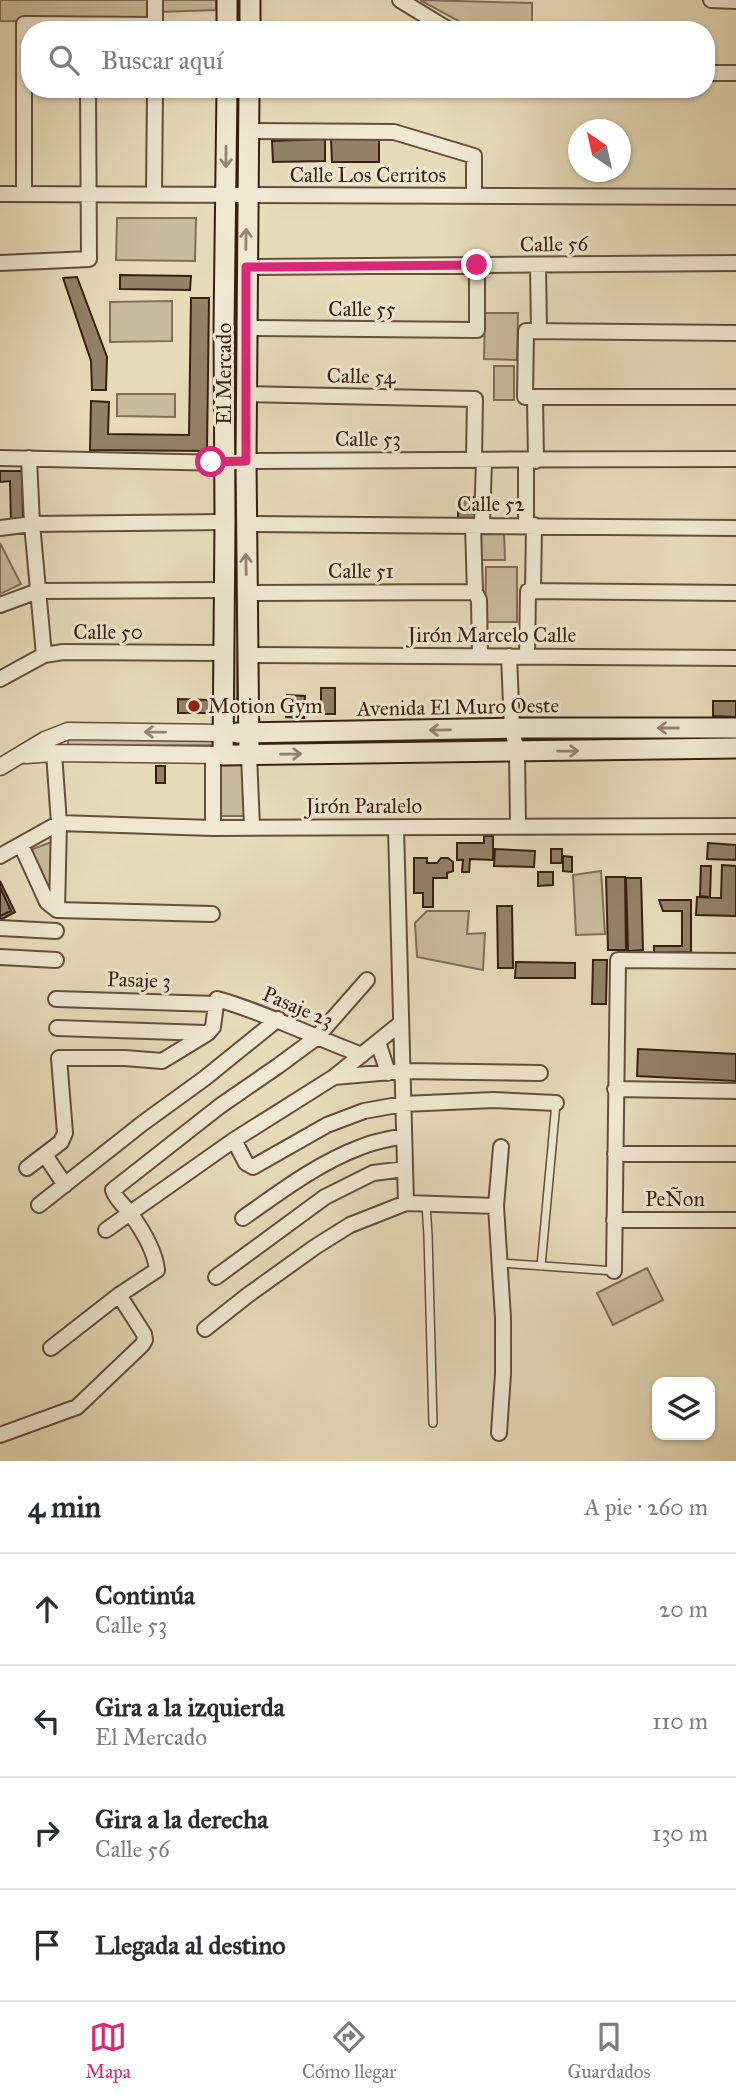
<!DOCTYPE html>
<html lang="es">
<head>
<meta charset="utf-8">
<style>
	:root { --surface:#fff; --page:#f7f7f7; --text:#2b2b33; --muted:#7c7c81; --line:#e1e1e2; --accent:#db2777 }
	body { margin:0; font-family:"IM FELL Great Primer",serif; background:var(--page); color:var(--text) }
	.controls { position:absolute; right:21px; bottom:21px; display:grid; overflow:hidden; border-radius:14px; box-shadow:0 2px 5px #0004 }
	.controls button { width:63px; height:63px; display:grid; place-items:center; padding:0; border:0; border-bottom:2px solid var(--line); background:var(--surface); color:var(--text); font:35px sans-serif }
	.compass { position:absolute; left:568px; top:119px; width:63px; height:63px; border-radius:50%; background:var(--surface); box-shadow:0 2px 5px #0004; rotate:326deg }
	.stop { position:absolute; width:21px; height:21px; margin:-16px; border:5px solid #db2777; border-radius:50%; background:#fff }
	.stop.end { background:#db2777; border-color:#fff; box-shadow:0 2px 7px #0008 }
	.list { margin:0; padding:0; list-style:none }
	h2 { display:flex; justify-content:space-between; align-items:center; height:91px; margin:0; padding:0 28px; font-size:30px }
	h2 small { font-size:23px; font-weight:400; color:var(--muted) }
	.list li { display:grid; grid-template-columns:46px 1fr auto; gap:21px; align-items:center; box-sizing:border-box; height:112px; padding:0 28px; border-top:2px solid var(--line) }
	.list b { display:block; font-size:26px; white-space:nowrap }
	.list p { margin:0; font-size:23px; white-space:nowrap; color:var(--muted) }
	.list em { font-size:23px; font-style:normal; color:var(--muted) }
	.icon { flex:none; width:38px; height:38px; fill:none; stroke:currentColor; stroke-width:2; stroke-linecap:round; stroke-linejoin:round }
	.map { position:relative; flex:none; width:736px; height:1461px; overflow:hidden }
	.search { position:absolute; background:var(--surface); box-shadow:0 2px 5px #0004; left:21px; right:21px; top:21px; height:77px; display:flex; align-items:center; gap:18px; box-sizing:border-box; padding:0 24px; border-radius:28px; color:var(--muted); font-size:26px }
	.sheet { height:539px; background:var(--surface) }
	nav { display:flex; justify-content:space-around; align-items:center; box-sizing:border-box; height:98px; border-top:2px solid var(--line); background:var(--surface); font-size:19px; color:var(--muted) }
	nav a { display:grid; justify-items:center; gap:4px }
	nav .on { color:var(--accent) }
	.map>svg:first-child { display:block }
	.green { fill:#c9bb9d; stroke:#816d58; stroke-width:2 }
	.building { fill:#938169; stroke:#391f12; stroke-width:2 }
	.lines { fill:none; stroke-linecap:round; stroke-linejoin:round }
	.service-casing { stroke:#644e3c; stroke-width:10 }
	.minor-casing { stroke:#644e3c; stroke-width:18 }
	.tertiary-casing { stroke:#644e3c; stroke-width:19 }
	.secondary-casing { stroke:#391f12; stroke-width:23 }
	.service { stroke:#efe8d2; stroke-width:7 }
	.minor { stroke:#efe8d2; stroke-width:14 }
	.tertiary { stroke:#efe8d2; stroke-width:16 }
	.secondary { stroke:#efe8d2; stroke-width:19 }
	.oneway { stroke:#948472 }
	.route { stroke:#db2777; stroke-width:9 }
	.poi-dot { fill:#8f2418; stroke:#efe8d2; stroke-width:2.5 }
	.labels { text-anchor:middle; stroke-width:6; stroke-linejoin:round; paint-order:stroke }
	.street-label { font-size:21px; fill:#391f12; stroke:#efe8d2 }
	.poi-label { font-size:21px; fill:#391f12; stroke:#efe8d2; text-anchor:start }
</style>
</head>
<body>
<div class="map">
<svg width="736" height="1461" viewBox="0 0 736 1461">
	<rect width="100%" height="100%" fill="#e7dbba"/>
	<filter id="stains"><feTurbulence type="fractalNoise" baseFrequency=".00286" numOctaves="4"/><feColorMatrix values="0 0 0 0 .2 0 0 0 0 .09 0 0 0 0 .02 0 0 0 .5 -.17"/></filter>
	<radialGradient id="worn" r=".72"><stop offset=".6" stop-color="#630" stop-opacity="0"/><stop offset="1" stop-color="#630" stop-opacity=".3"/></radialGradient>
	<!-- green -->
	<path class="green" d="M0 0H152V22L0 21Z
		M158 0H216V10L158 12Z
		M420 0 532 3V30H475Z
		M117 218H196L195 261 116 260Z
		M230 218H241L238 438 228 437Z
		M172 301V341L110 342V302Z
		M485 313H518L517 360 484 359Z
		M494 366H514V400H494Z
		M117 394H175V417L117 416Z
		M229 476H239L237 701 231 697Z
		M479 532H504L505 560H479Z
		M0 543 21 584 0 594Z
		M486 567H517V622H485Z
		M505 735V744L261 747V737Z
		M215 736V745L68 746V737Z
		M219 763H246L244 816H217Z
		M54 841 52 898 30 850Z
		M601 871 605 934 576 935 573 875Z
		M427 911H469L467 934 485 933 483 970 417 957 415 923Z
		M647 1268 663 1300 613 1325 597 1293Z"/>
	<!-- building -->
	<path class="building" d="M379 138V162H332L331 139Z
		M325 139V161L273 162 272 141Z
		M120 275 191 276 190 290 120 289Z
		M77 277 107 357 106 390H92L91 361 63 278Z
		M191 298H209L207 451 90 450 91 401 109 402 108 434 189 435Z
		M0 471H22L23 522 11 523 10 481 0 482Z
		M458 497H476V523H458Z
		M321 688H335V714H321Z
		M287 695 305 696 304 718 286 717Z
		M178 699 210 700V713H178Z
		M713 701H736V717L713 716Z
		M156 766H165V783H156Z
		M484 836H493V860L470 859 469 872H462L463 860H457V843H484Z
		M708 843 736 845V860L707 859Z
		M495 849 535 851 534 867 494 866Z
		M551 849H562V863H551Z
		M563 856 572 857V872L563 871Z
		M414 858H427V863H437L441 858H448L453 862V871L447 873V878H433V907H423V893H414Z
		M722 865 736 866V916L696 915 697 897 721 898Z
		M701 866H711L710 897 700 896Z
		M538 872H553V885L538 886Z
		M606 877H625L626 950H608Z
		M626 878H641L643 950 628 951Z
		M0 881 15 912 0 920Z
		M0 887 11 911 0 916Z
		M659 900H691V952L654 953V946H682V911H663Z
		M497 906H512L513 968H498Z
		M593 960H607L606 1004H592Z
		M516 962 575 963V978H515Z
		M638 1049 736 1054V1081L637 1076Z"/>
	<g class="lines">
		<defs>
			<path id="service" d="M426 1204 428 1235 433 1423
				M500 1263 614 1271
				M541 1266 556 1103"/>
			<path id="minor" d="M400 0 449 30
				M711 0 736 1
				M155 30V0
				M706 73H736
				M248 131 394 132 474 156V196
				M0 194 736 197
				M24 194V24L155 25
				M154 194 155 89
				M0 263 89 259 88 89
				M538 265 539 331
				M246 267 736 263
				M247 328 477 330V265
				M736 333 526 331 525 397H736
				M247 394 475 399 474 459
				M535 397 536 461
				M0 458 225 463 246 461C409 459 573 460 736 459
				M29 458 32 524 44 655
				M246 524 736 528
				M482 525 484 460
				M526 525V461
				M473 526 475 592 479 600 480 656
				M0 528 32 524 225 522
				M533 591 534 525
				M247 593 475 592
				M0 605 38 591 224 590
				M247 655 736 658
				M527 655 528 591 736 593
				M509 656 512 729 517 752 518 826
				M0 679 44 655 63 652 223 653
				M54 753 59 823 57 910
				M213 754V828
				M249 755 252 827
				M396 828 406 1203
				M21 845 47 902 57 910 212 914
				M0 856 59 823 213 828 736 826
				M0 928 56 931
				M0 957 56 960
				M56 999 216 1004 217 999C267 1013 313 1037 362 1055
				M57 1028 206 1033
				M378 1042 388 1073
				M334 1077 403 1071 540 1073
				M615 1089 736 1091
				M234 1140 246 1163 253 1167 327 1125 364 1111 403 1104 494 1100 556 1103
				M615 1154H736
				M45 1155 65 1185
				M27 1168 61 1142 65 1133 59 1058H125L162 1061 208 1033 213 1027 216 1004
				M39 1205 143 1123 205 1078 278 1019
				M243 1218C280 1192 318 1163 361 1147 375 1141 390 1139 404 1136
				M614 1220H736
				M106 1230 234 1140 334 1077 401 1023
				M614 1271 618 960 736 961
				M216 1277 325 1197 373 1173 405 1169
				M205 1329 248 1295 315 1247 350 1225 406 1203 496 1206
				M51 1348 119 1295 157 1270C155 1251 141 1228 130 1213 124 1205 116 1200 113 1190L220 1106 278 1066 316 1038 367 980
				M499 1433 503 1374V1318L496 1206 501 1147
				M0 1435 77 1407 142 1345 145 1340 144 1334 119 1295"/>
			<path id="tertiary" d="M26 755 54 753 223 755
				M0 767 45 740 68 731 223 733"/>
			<path id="secondary" d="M227 30V0
				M250 30V0
				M227 89 224 327 225 522 223 755 736 748
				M249 89 246 461 249 755
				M237 733 527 728H736"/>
		</defs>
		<!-- service casing -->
		<use href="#service" class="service-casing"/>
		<!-- minor casing -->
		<use href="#minor" class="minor-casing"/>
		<!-- tertiary casing -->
		<use href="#tertiary" class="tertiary-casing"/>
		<!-- secondary casing -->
		<use href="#secondary" class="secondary-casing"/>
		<!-- service -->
		<use href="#service" class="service"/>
		<!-- minor -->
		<use href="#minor" class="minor"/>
		<!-- tertiary -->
		<use href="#tertiary" class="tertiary"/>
		<!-- secondary -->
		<use href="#secondary" class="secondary"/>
	</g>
	<!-- one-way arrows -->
	<defs><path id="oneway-shaft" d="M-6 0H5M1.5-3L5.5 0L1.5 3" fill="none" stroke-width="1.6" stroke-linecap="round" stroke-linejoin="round" transform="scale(1.75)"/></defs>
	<g class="oneway">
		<use href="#oneway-shaft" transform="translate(226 157) rotate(90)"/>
		<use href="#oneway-shaft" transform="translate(246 239) rotate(-89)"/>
		<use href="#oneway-shaft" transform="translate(246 564) rotate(-91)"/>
		<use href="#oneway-shaft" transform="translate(668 728) rotate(-180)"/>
		<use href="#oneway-shaft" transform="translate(440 730) rotate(179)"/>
		<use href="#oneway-shaft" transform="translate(155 732) rotate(-179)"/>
		<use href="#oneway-shaft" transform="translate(568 751) rotate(-1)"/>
		<use href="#oneway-shaft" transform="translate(291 754) rotate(-1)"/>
	</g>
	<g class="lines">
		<!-- route -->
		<path class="route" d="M211 462 246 461V267L477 265"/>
	</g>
	<!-- markers -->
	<circle class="poi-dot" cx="194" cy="706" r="7"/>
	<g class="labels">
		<!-- street labels -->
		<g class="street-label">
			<text x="368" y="182">Calle Los Cerritos</text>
			<text transform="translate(554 244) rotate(-1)" y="7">Calle 56</text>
			<text x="362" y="316">Calle 55</text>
			<text transform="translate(224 374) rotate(-90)" y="7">El Mercado</text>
			<text transform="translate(361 376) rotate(1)" y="7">Calle 54</text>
			<text x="368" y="446">Calle 53</text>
			<text x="491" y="511">Calle 52</text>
			<text x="361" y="578">Calle 51</text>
			<text x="108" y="639">Calle 50</text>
			<text x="492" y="642">Jirón Marcelo Calle</text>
			<text transform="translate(458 707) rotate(-1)" y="7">Avenida El Muro Oeste</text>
			<text x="364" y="813">Jirón Paralelo</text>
			<text transform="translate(139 980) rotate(2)" y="7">Pasaje 3</text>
			<text transform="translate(298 1007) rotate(23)" y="7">Pasaje 23</text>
			<text x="675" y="1206">PeÑon</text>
		</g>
		<!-- poi labels -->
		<g class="poi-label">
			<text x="208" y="713">Motion Gym</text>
		</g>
	</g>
	<rect width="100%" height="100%" filter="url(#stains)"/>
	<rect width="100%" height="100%" fill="url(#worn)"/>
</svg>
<div class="controls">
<button><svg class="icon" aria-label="layers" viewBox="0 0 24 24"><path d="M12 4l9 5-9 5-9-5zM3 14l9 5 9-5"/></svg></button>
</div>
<svg class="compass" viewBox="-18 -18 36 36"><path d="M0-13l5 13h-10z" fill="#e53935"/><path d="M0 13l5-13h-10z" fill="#7c7c81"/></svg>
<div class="stop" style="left:211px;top:462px"></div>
<div class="stop end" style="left:477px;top:265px"></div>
<div class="search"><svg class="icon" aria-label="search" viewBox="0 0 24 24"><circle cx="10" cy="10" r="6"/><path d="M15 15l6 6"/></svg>Buscar aquí</div>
</div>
<section class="sheet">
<h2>4 min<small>A pie · 260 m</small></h2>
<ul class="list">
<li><svg class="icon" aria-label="ahead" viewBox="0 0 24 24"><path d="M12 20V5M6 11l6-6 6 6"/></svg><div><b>Continúa</b><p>Calle 53</p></div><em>20 m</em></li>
<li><svg class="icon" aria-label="left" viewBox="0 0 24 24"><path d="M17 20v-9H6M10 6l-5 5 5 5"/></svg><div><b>Gira a la izquierda</b><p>El Mercado</p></div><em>110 m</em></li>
<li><svg class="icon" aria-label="right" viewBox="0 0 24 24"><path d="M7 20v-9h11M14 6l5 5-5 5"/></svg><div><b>Gira a la derecha</b><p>Calle 56</p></div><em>130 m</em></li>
<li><svg class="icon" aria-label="arrive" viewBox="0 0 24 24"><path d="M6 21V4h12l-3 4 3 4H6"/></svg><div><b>Llegada al destino</b></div></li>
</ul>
</section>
<nav>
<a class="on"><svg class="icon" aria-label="map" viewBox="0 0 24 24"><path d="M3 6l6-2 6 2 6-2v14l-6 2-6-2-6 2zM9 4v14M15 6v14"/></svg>Mapa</a>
<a><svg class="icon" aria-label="directions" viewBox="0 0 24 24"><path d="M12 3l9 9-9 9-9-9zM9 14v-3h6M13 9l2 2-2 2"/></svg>Cómo llegar</a>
<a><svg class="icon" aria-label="saved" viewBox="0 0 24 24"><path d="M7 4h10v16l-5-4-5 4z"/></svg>Guardados</a>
</nav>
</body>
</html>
